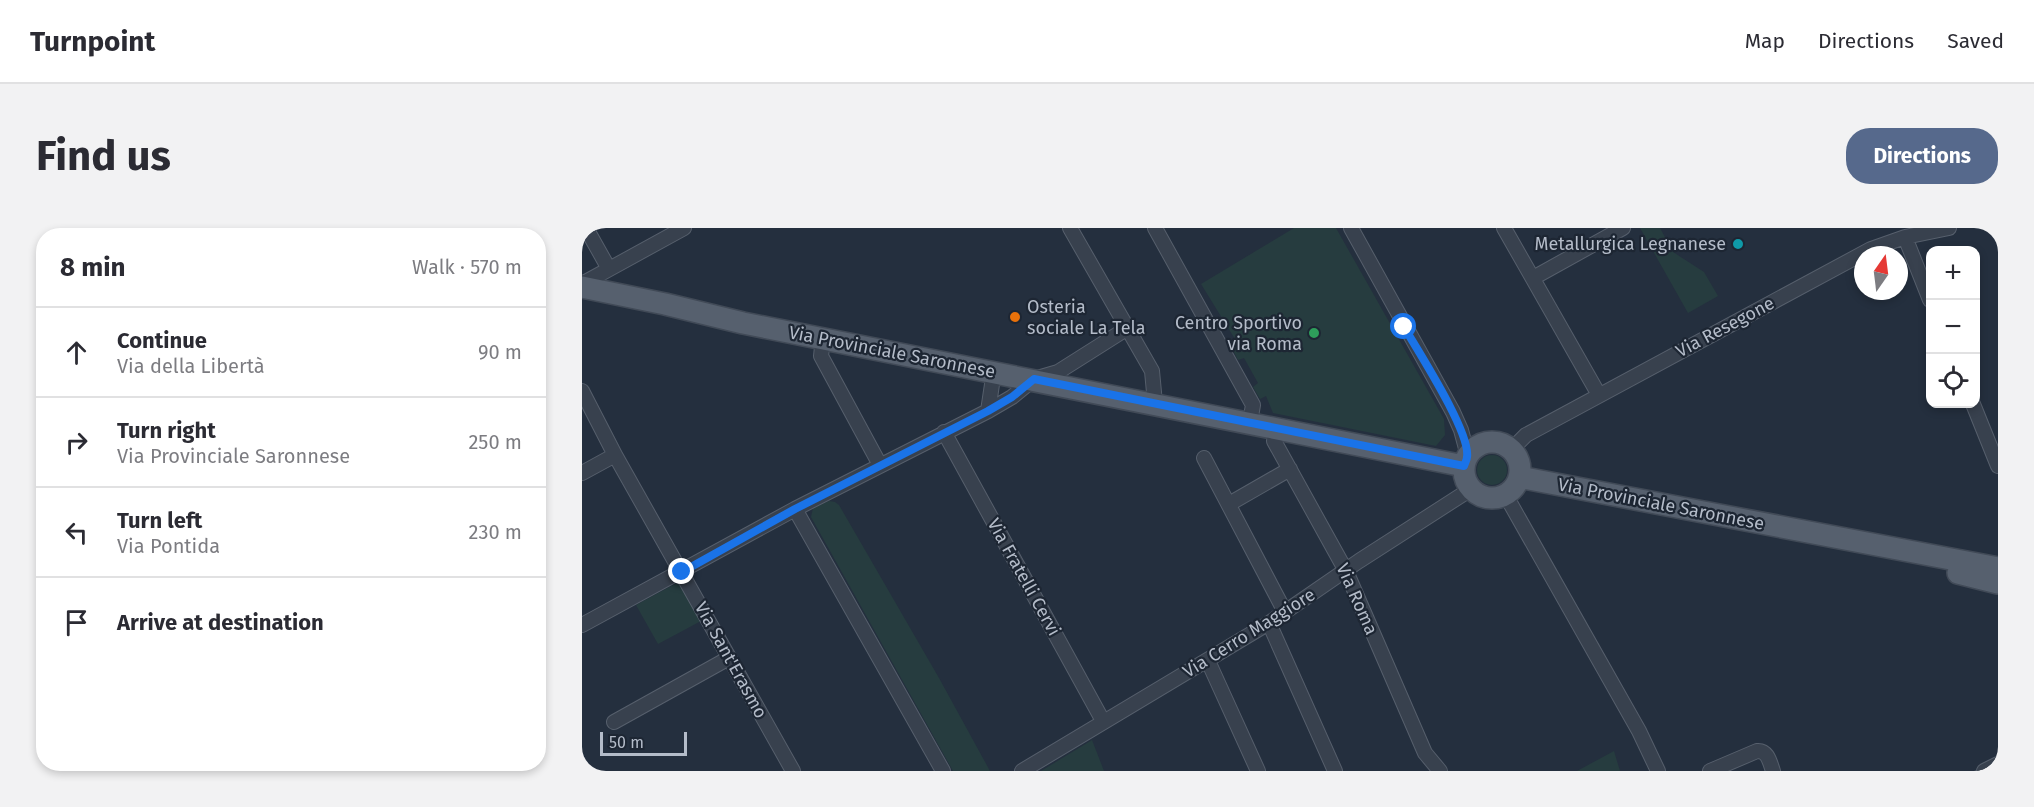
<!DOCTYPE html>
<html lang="en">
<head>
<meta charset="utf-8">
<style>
	:root { --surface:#fff; --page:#f2f2f3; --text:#2b2b33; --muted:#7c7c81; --line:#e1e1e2; --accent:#56698c }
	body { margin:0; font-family:"Fira Sans",sans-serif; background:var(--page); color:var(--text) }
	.controls { position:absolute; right:18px; top:18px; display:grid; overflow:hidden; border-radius:12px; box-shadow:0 3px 9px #0003 }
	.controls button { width:54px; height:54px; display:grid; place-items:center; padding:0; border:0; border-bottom:2px solid var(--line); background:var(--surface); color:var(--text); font:30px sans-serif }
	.compass { position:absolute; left:1272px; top:18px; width:54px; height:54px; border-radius:50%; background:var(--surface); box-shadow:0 3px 9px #0003; rotate:14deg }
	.scale { position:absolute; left:18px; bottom:15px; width:87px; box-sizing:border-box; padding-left:6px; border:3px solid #b4bcc9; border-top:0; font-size:16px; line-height:21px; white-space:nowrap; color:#b4bcc9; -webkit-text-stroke:4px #1d2633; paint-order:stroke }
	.stop { position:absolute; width:18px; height:18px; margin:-14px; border:4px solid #1a73e8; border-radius:50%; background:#fff }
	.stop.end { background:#1a73e8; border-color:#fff; box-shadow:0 2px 6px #0008 }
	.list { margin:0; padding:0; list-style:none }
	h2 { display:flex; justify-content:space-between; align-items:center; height:78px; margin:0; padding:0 24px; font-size:26px }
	h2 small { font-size:20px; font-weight:400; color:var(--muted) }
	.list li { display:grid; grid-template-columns:39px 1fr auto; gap:18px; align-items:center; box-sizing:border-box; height:90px; padding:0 24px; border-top:2px solid var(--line) }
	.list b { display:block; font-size:22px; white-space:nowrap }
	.list p { margin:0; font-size:20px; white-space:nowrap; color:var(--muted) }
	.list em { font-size:20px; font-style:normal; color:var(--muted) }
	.icon { flex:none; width:33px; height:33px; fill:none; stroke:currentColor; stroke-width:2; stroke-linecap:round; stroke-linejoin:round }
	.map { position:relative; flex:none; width:1416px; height:543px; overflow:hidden; border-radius:24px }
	header { display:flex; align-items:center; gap:36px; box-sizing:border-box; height:84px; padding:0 30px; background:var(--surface); border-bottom:2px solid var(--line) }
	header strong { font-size:28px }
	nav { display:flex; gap:33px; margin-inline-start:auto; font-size:21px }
	.intro { display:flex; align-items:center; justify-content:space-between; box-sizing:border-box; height:144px; padding:0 36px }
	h1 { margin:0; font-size:42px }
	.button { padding:15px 27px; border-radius:24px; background:var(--accent); color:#fff; font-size:21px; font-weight:700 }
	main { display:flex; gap:36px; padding:0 36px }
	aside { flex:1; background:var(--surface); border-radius:24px; box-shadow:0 3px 9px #0003 }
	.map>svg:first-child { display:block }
	.green { fill:#263c3f }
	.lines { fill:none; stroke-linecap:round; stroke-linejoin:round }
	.street-casing { stroke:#565f6c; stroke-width:16 }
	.primary-casing { stroke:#414a57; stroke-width:24 }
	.street { stroke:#38414e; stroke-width:14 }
	.primary { stroke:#56606e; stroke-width:21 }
	.route { stroke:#1a73e8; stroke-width:8 }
	.culture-dot { fill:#0f9aa8; stroke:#1d2633; stroke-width:2 }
	.food-dot { fill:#e8710a; stroke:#1d2633; stroke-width:2 }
	.leisure-dot { fill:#2e9e5b; stroke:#1d2633; stroke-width:2 }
	.labels { text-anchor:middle; stroke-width:4.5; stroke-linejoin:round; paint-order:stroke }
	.poi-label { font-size:18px; fill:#b4bcc9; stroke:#1d2633; text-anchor:end }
	.street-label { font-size:18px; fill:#b4bcc9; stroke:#1d2633 }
</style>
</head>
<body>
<header>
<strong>Turnpoint</strong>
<nav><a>Map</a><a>Directions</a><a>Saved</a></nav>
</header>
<div class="intro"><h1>Find us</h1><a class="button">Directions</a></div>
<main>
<aside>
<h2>8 min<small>Walk · 570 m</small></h2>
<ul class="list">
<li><svg class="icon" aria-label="ahead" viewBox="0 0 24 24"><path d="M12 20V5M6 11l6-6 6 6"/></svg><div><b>Continue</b><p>Via della Libertà</p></div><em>90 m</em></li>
<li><svg class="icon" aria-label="right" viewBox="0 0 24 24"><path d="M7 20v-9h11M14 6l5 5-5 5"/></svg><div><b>Turn right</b><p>Via Provinciale Saronnese</p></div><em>250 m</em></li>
<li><svg class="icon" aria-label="left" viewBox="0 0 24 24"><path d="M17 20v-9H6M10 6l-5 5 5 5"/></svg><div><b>Turn left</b><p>Via Pontida</p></div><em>230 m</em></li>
<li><svg class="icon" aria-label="arrive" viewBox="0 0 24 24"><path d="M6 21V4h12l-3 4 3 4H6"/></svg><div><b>Arrive at destination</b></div></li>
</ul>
</aside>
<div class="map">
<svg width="1416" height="543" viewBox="0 0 1416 543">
	<rect width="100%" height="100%" fill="#242f3e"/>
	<!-- green -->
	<path class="green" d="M712 0H754L862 191 863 207 854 218 691 185 684 168 678 171 671 159 676 155 662 130 656 132 650 120 656 116 619 56Z
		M1058 0H1078L1091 24 1122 44 1136 68 1106 85Z
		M895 242a15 15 0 1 1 30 0a15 15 0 1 1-30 0Z
		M247 273 253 274 257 277 357 450 408 543H371L229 289 231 280Z
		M93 356 99 357 119 393 76 416 54 377Z
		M510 512 522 543H459Z
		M1032 523 1038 543H995Z"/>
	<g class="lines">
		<defs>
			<path id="street" d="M4 0 27 41
				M488 0 570 143 573 175
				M573 0 671 177 668 194
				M769 0 871 184 879 202 886 228
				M922 0 1017 167
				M1323 9 1348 72
				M951 50 1041 0
				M0 56 102 0
				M241 110 239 128 298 237
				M0 163 33 227 211 543
				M1391 176 1416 238
				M406 183 412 143
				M694 200 692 213 764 343 843 525 858 543
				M362 204 521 493
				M929 222 944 207 1289 21 1323 9 1367 0
				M622 230 703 384
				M0 245 33 227
				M923 266 1057 503 1076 543
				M647 276 708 241
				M213 281 361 543
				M687 395 753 543
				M0 397 213 281 406 183 430 169 452 151 476 144 544 101
				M626 433 676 543
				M32 494 147 430
				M440 543 687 395 777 333 889 261
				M1128 543 1175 523C1186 522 1188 535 1191 543
				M1402 543 1416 536"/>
			<path id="primary" d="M0 59 83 76 161 95 882 238
				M882 242a28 28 0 1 1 56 0a28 28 0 1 1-56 0Z
				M937 249 1416 340
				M1376 345 1416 355"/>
		</defs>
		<!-- street casing -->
		<use href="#street" class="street-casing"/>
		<!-- primary casing -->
		<use href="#primary" class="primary-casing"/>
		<!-- street -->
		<use href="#street" class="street"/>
		<!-- primary -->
		<use href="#primary" class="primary"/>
	</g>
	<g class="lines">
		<!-- route -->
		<path class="route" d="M100 344 213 281 406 183 430 169 452 151 882 238C883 235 885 232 885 229 889 205 836 123 822 99"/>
	</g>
	<!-- markers -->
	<circle class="culture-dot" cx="1156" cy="16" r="6"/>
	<circle class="food-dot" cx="433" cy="89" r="6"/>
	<circle class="leisure-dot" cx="732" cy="105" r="6"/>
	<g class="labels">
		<!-- poi labels -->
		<g class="poi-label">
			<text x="1144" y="22">Metallurgica Legnanese</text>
			<text x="445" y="85" text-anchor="start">Osteria<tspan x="445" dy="21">sociale La Tela</tspan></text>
			<text x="720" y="101">Centro Sportivo<tspan x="720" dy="21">via Roma</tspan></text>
		</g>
		<!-- street labels -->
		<g class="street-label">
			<text transform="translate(1143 99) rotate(-28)" y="6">Via Resegone</text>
			<text transform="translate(310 124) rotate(11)" y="6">Via Provinciale Saronnese</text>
			<text transform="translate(1079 276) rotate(11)" y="6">Via Provinciale Saronnese</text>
			<text transform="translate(442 349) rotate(61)" y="6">Via Fratelli Cervi</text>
			<text transform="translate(775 371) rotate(66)" y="6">Via Roma</text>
			<text transform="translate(667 405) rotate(-32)" y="6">Via Cerro Maggiore</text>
			<text transform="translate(149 432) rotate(61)" y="6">Via Sant'Erasmo</text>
		</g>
	</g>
</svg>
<div class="controls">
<button>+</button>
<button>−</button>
<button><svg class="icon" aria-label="locate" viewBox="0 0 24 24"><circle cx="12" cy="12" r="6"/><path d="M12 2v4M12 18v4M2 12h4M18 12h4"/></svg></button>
</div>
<svg class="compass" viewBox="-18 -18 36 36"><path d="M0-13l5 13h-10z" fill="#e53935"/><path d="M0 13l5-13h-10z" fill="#7c7c81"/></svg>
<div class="scale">50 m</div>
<div class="stop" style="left:822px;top:99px"></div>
<div class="stop end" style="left:100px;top:344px"></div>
</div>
</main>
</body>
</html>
